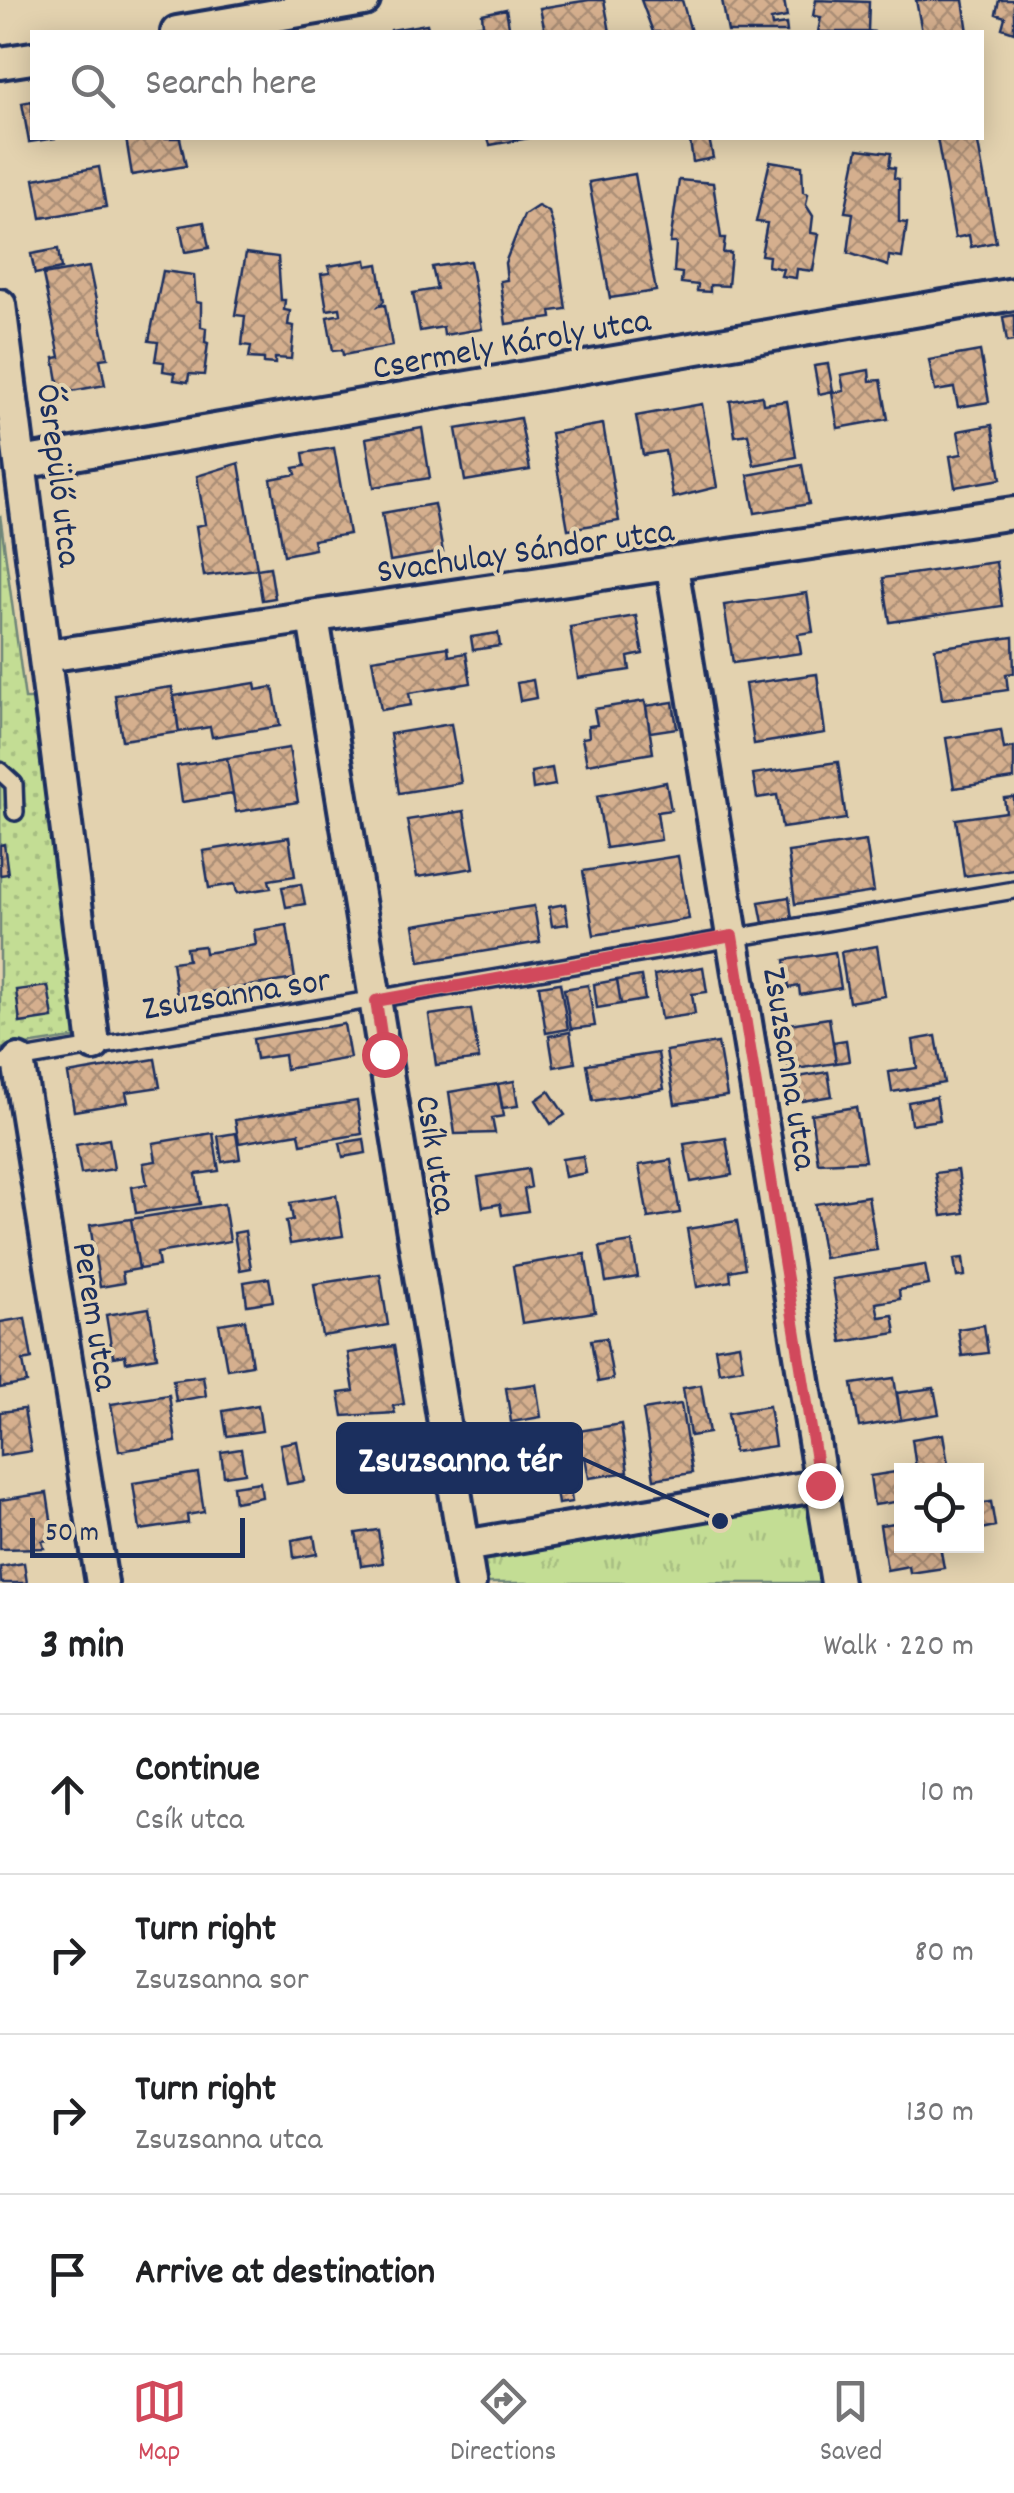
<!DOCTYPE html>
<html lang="en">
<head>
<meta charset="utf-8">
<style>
	:root { --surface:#fff; --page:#f6f6f6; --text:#202124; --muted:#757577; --line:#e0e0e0; --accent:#d1495b }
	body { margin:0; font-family:Dekko,sans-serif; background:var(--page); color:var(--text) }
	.controls { position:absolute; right:30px; bottom:30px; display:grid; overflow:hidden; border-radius:0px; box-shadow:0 5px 25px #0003 }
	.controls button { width:90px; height:90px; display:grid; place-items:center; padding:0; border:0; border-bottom:2px solid var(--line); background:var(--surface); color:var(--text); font:50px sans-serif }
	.scale { position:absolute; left:30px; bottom:25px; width:215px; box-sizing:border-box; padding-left:10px; border:5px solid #1b2f5e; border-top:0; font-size:28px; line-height:35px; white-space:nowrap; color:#1b2f5e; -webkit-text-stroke:8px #e3d2af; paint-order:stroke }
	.stop { position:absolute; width:30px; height:30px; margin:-22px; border:8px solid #d1495b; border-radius:50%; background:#fff }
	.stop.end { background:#d1495b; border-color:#fff; box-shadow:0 2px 10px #0008 }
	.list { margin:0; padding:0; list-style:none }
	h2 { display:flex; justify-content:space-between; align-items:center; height:130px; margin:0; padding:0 40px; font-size:42px }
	h2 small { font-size:32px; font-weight:400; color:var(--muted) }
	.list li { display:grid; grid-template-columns:65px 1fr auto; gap:30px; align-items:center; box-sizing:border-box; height:160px; padding:0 40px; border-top:2px solid var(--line) }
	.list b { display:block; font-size:38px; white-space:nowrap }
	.list p { margin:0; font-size:32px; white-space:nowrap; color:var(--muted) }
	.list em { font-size:32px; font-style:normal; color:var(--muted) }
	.icon { flex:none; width:55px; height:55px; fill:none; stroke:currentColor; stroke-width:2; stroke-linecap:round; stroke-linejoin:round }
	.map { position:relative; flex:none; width:1014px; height:1583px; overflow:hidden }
	.search { position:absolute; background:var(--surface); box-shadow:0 5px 25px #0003; left:30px; right:30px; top:30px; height:110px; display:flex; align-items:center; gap:25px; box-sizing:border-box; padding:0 35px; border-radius:0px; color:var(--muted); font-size:38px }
	.sheet { height:770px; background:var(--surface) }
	nav { display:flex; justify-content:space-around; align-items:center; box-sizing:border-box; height:140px; border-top:2px solid var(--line); background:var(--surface); font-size:28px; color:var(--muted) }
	nav a { display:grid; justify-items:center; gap:5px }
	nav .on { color:var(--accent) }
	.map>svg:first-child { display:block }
	.grass { fill:url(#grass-dots); stroke:#6f8679; stroke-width:2.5 }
	.park { fill:url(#park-tufts); stroke:#6f8679; stroke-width:2.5 }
	.building { fill:url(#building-cross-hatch); stroke:#1b2f5e; stroke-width:2.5 }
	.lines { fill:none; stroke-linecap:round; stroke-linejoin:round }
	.service-casing { stroke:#1b2f5e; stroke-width:22 }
	.minor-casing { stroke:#1b2f5e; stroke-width:38 }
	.service { stroke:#e3d2af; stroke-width:15 }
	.minor { stroke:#e3d2af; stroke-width:30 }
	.route { stroke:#d1495b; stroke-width:12 }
	.labels { text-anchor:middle; stroke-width:8; stroke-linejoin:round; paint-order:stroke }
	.street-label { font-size:35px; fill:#1b2f5e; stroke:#e3d2af }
	.leader { fill:none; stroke:#1b2f5e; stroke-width:4 }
	.callout-dot { fill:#1b2f5e; stroke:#e3d2af; stroke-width:4 }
	.callout { fill:#1b2f5e; stroke:#1b2f5e; stroke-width:4 }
	.callout-label { font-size:38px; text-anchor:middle; font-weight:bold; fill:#fff }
</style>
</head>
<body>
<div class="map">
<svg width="1014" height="1583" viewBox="0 0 1014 1583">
	<defs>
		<pattern id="grass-dots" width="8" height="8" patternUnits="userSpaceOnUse" patternTransform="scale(2.5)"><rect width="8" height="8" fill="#c3dd94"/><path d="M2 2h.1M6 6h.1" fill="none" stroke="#a7be82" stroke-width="1.8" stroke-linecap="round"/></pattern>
		<pattern id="park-tufts" width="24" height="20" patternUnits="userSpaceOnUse" patternTransform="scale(2.5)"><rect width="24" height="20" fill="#c3dd94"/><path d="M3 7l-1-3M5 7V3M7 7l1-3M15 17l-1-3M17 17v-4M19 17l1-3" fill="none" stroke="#a7be82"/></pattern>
		<pattern id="building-cross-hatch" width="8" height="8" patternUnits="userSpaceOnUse" patternTransform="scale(2.5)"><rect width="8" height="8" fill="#d5af8e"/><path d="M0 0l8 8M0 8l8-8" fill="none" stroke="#ac8f77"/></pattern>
	</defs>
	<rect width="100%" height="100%" fill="#e3d2af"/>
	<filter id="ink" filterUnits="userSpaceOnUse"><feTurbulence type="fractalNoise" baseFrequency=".01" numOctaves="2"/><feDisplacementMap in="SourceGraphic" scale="20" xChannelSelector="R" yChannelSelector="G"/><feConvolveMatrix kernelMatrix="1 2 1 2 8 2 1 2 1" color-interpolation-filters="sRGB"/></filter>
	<g filter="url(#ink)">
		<!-- grass -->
		<path class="grass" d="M0 515 25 699H37L79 1037 0 1049Z"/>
		<!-- park -->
		<path class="park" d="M821 1485 837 1583H470L464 1546Z"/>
		<!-- building -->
		<path class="building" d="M589 0H604L610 32H545L540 8Z
			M641 0H682L691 32H653Z
			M722 0H784L787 17 771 20 772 26 786 24 787 32H728Z
			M816 0 869 2 868 31 875 32H818L821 17 813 16Z
			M916 0H963L968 32H922Z
			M999 0H1014V32L1002 28 1005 17 996 14Z
			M506 9 510 32H470L469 27 483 25 482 14Z
			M427 24 429 32H391V30Z
			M32 101V138H56L29 142 22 103Z
			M126 138H180L186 166 132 175Z
			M488 138H529L490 145Z
			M709 138 713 158 693 162 690 141Z
			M937 138H977L996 242 971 247 969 235 955 238Z
			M858 149 891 153 889 167 895 168 894 178 899 179V222L907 223 902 258 889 256 888 266 848 253 853 213 845 212Z
			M770 161 802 166 803 192 808 194 806 205 813 216 811 233 819 234 813 271 797 269 796 278 781 276 783 269 768 266 769 256 761 255 767 223 756 222Z
			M99 167 106 207 41 218 34 179Z
			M635 174 656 291 610 298 589 182Z
			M679 180 713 183 721 238H725L723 253H731L728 286 710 285V292L697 291 698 285 681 283 682 273 674 272 676 243H670Z
			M538 206 549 212 555 232 566 309 551 311 552 318 506 324 500 281 507 280 505 263 524 215Z
			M204 222 209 248 185 252 180 226Z
			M58 249 61 269 35 274 31 254Z
			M246 253 278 257 281 300H285L284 310 290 311 288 325 294 326 291 359 275 358V364L264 363V359L249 358 251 346 242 345 245 316 235 315Z
			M366 260 367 266 378 264 384 301 379 306 385 305 392 346 343 355 342 350 333 351 327 317 341 314 340 308 327 310 321 274 330 273 328 266Z
			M470 261 482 329 444 335 443 327 420 331 413 293 437 289 432 267Z
			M89 267 108 358 100 359 105 385 60 393 54 358 60 357 43 275Z
			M163 271 194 275 196 302 201 303V327L206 328 205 342 208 343 204 375 189 374 188 382 174 380 175 373 163 371 164 362 155 361 158 342 149 341Z
			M1014 315V341L1007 342 1003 317Z
			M980 351 989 402 958 407 954 388 935 391 929 360Z
			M828 364 833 391 819 394 814 366Z
			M869 370 870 381 881 380 888 419 838 428 832 393 844 391 841 375Z
			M762 396 763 404 787 401 796 457 754 465 748 434 735 436 730 401Z
			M702 404 717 487 673 498 665 451 643 455 636 416Z
			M520 418 530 470 465 481 456 429Z
			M603 424 619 521 568 529 551 433Z
			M992 425 1001 479 955 487 950 456 962 454 958 431Z
			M422 428 430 478 374 487 366 438Z
			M334 448 349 534 313 540 315 549 284 555 271 479 296 474 294 468 305 466 303 453Z
			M239 463 257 569 204 576 196 526 205 524 197 476Z
			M802 465 809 504 755 513 748 475Z
			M434 504 443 552 390 561 382 513Z
			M996 562 1002 606 890 622 883 578Z
			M270 567 275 598 262 600 257 569Z
			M807 593 813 632 798 634 801 653 733 663 724 605Z
			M636 616 643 654 628 657 630 670 578 678 570 627Z
			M498 633 500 646 473 650 471 637Z
			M1013 637 1014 673 1006 674 1008 690 942 699 935 648Z
			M448 647 449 656 466 653 471 683 409 693 411 705 381 710 372 659Z
			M817 674 825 733 754 744 745 684Z
			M533 680 536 698 520 701 517 683Z
			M255 683 256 690 273 687 280 726 212 737 210 727 179 732 174 696Z
			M172 687 179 732 122 740 115 695Z
			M645 701 653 753 587 764 582 738 589 737 588 726 597 725 594 709Z
			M673 702 677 728 650 732 646 706Z
			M451 724 461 783 399 793 390 734Z
			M1001 730 1004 749 1014 747V779L954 788 946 738Z
			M289 748 298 802 236 812 227 758Z
			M227 758 233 794 182 802 177 766Z
			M838 762 846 819 782 828 777 795 757 798 753 774Z
			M552 768 555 785 533 789 531 772Z
			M666 782 671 810 657 812 661 840 606 848 597 796Z
			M1014 797V869L964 876 956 819 1006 812 1004 798Z
			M464 811 474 868 417 877 407 820Z
			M289 837 295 876 269 880 271 888 237 893 235 884 209 888 203 851Z
			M866 841 874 892 795 904 788 852Z
			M4 844 8 874 0 875V845Z
			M678 856 689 919 594 935 583 871Z
			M301 884 305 904 286 907 282 887Z
			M789 897 792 919 763 923 759 902Z
			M565 904 568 924 552 926 549 907Z
			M534 906 540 942 420 962 414 925Z
			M287 925 295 979 177 997 172 962 188 960 186 948 204 946 205 953 256 945 254 930Z
			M877 946 885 996 849 1002 841 952Z
			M835 952 841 988 800 995 799 986 789 988 785 960Z
			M703 967 707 992 692 994 695 1014 661 1019 654 975Z
			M641 976 645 1000 621 1004 617 980Z
			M617 980 621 1004 597 1008 594 984Z
			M560 983 568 1029 546 1033 539 986Z
			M588 985 595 1026 571 1029 564 989Z
			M48 986 53 1018 20 1023 16 990Z
			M471 1009 479 1059 436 1065 429 1015Z
			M829 1018 836 1063 789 1070 782 1025Z
			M344 1024 350 1058 286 1069 284 1055 256 1059 253 1039Z
			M570 1032 575 1063 554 1067 549 1036Z
			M936 1036 944 1083 892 1092 889 1072 917 1068 913 1040Z
			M846 1040 849 1061 836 1063 833 1042Z
			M718 1043 727 1096 675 1104 666 1051Z
			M658 1053 664 1089 593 1101 587 1064Z
			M155 1059 160 1087 126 1092 128 1102 74 1111 68 1074Z
			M828 1072 832 1096 802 1101 798 1077Z
			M514 1081 518 1106 502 1108 498 1084Z
			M498 1084 504 1116 492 1118 495 1133 455 1134 449 1092Z
			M549 1091 565 1115 551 1124 536 1100Z
			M936 1097 940 1120 911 1124 908 1102Z
			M357 1101 362 1134 301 1144 299 1133 239 1143 235 1120Z
			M856 1107 865 1161 818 1163 811 1114Z
			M213 1133 219 1171 196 1174 200 1204 136 1213 132 1187 147 1184 143 1163 156 1161 153 1143Z
			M236 1133 240 1159 222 1162 218 1136Z
			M726 1138 732 1175 691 1182 684 1144Z
			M109 1139 114 1169 81 1174 76 1145Z
			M364 1139 366 1153 343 1157 340 1143Z
			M583 1156 586 1173 565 1177 562 1159Z
			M671 1160 680 1213 648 1218 639 1165Z
			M528 1169 531 1187 524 1189 528 1211 502 1215 500 1204 483 1207 478 1177Z
			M958 1170 964 1213 942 1216 935 1173Z
			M336 1195 343 1236 290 1244 286 1221 293 1220 290 1203Z
			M868 1196 877 1250 824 1258 815 1204Z
			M224 1204 230 1241 157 1253 159 1266 139 1269 131 1219Z
			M131 1219 139 1269 122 1272 124 1283 100 1287 90 1225Z
			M737 1221 745 1268 730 1271 731 1281 697 1287 687 1229Z
			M245 1231 251 1268 240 1270 234 1233Z
			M632 1242 638 1277 606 1282 600 1247Z
			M585 1254 595 1312 522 1323 513 1266Z
			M963 1258 965 1276 957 1277 954 1259Z
			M925 1265 929 1285 899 1290 900 1299 876 1303 879 1317 893 1315 896 1333 842 1342 832 1279Z
			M380 1274 388 1325 322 1336 314 1284Z
			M269 1278 273 1301 247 1305 244 1282Z
			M149 1308 157 1357 126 1362 125 1355 113 1357 106 1315Z
			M25 1318 32 1359 23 1361 27 1383 0 1388V1322Z
			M245 1320 252 1365 227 1369 219 1324Z
			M984 1325 988 1353 962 1356 958 1329Z
			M606 1338 613 1379 598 1382 591 1340Z
			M739 1344 743 1368 719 1372 715 1348Z
			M394 1346 404 1404 393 1406 395 1413 343 1416 339 1393 354 1391 348 1353Z
			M203 1376 206 1396 176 1401 173 1380Z
			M894 1378 901 1420 859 1427 852 1384Z
			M536 1384 541 1417 511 1422 506 1388Z
			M701 1385 709 1433 690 1436 683 1388Z
			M934 1388 939 1414 901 1420 897 1393Z
			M169 1395 176 1442 119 1451 111 1404Z
			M681 1404 692 1473 654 1479 643 1410Z
			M258 1405 262 1431 227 1436 223 1411Z
			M769 1406 775 1446 734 1452 728 1413Z
			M24 1409 31 1451 0 1456V1412Z
			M621 1424 628 1472 589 1478 585 1457 578 1459 573 1432Z
			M943 1434 949 1470H902L916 1468 912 1439Z
			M297 1441 304 1481 287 1484 280 1444Z
			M241 1449 245 1473 224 1476 221 1452Z
			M567 1468 572 1502 558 1504 553 1470Z
			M902 1471V1501L874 1505 870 1476Z
			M198 1473 204 1512 187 1515 188 1523 140 1530 133 1483Z
			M260 1482 262 1497 235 1502 233 1486Z
			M47 1493 54 1539 42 1541 44 1548 0 1549V1500Z
			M991 1502 995 1526 981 1529 982 1537 976 1538V1504Z
			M902 1522V1546H940L944 1568 910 1573 909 1566 887 1570 880 1525Z
			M378 1530 383 1563 361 1566 356 1533Z
			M314 1536 317 1554 294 1558 292 1540Z
			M24 1563 27 1583H1L0 1567Z"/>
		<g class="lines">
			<defs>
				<path id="service" d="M0 771 14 784 15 812
					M0 1063 1014 890"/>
				<path id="minor" d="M177 32 364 0
					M0 63 32 58
					M0 305 94 1045
					M21 463 1014 294
					M672 566 837 1583
					M313 618 470 1583
					M46 656 1014 513
					M18 1060 102 1583
					M464 1546 821 1485"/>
			</defs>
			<!-- service casing -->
			<use href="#service" class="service-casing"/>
			<!-- minor casing -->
			<use href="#minor" class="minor-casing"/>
			<!-- service -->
			<use href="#service" class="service"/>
			<!-- minor -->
			<use href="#minor" class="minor"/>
		</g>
	</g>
	<g class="lines" filter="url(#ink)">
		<!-- route -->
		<path class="route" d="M384 1054 376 1001 732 936 820 1485"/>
	</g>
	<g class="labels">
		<!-- street labels -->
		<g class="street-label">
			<text transform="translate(511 342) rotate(-10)" y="12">Csermely Károly utca</text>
			<text transform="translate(61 475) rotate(83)" y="12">Ősrepülő utca</text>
			<text transform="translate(525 549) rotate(-8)" y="12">Svachulay Sándor utca</text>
			<text transform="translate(236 992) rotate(-9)" y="12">Zsuzsanna sor</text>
			<text transform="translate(792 1068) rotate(81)" y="12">Zsuzsanna utca</text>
			<text transform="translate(438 1154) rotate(81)" y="12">Csík utca</text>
			<text transform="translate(97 1316) rotate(81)" y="12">Perem utca</text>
		</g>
	</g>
	<!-- callouts -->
	<path class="leader" d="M720 1521L581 1458"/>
	<circle class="callout-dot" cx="720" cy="1521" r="10"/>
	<rect class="callout" x="338" y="1424" width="243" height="68" rx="10"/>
	<g class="callout-label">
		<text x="460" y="1471">Zsuzsanna tér</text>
	</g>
</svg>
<div class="controls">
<button><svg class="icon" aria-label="locate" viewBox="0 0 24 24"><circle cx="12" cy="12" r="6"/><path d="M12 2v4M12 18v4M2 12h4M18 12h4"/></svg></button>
</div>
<div class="scale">50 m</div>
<div class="stop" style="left:384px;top:1054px"></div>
<div class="stop end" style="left:820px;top:1485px"></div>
<div class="search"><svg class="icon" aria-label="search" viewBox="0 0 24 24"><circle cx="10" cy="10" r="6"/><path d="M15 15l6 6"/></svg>Search here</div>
</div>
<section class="sheet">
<h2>3 min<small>Walk · 220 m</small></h2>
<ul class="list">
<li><svg class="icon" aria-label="ahead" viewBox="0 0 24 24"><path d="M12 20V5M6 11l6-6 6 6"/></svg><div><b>Continue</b><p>Csík utca</p></div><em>10 m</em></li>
<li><svg class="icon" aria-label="right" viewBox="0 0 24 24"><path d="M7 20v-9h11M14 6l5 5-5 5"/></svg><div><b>Turn right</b><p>Zsuzsanna sor</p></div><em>80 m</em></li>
<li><svg class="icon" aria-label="right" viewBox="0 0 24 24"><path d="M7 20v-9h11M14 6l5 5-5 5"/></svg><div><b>Turn right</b><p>Zsuzsanna utca</p></div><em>130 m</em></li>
<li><svg class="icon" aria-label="arrive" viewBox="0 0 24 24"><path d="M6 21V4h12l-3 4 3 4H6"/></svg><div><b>Arrive at destination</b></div></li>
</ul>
</section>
<nav>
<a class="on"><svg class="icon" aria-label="map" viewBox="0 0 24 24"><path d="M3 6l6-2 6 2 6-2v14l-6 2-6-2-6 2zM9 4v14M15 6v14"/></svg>Map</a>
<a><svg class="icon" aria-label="directions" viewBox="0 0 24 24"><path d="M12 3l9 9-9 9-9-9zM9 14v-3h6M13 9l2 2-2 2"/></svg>Directions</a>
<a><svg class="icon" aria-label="saved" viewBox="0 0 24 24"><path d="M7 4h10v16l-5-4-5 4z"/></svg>Saved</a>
</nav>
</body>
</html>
